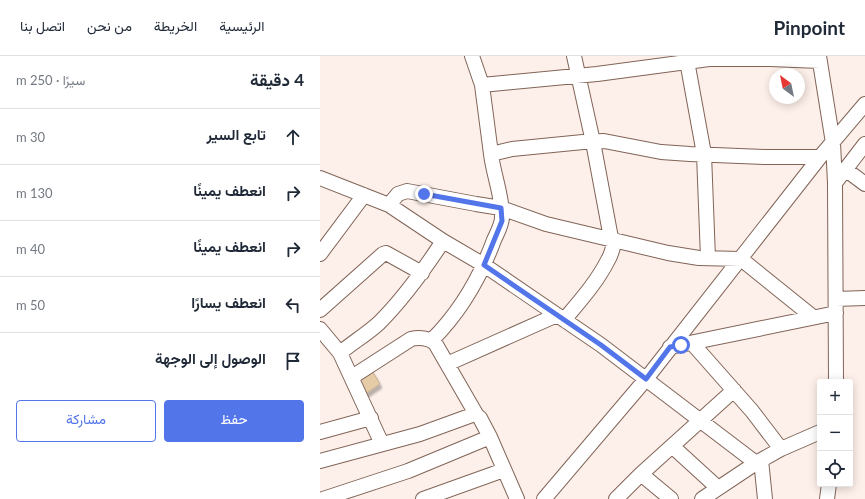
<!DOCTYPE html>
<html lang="ar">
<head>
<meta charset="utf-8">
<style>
	:root { --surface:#fff; --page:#f6f6f7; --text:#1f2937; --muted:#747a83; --line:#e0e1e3; --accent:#5375ea }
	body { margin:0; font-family:Lato,Vazirmatn,sans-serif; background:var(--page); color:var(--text); direction:rtl }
	.controls { position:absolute; right:12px; bottom:12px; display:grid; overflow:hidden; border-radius:4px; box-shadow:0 2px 10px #0003 }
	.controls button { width:36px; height:36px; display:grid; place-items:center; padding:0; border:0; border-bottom:1px solid var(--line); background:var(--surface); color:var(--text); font:20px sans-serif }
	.compass { position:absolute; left:449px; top:12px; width:36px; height:36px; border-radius:50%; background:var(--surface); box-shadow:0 2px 10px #0003; rotate:327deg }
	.stop { position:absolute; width:12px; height:12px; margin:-9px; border:3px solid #5375ea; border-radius:50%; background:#fff }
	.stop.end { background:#5375ea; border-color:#fff; box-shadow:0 1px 4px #0008 }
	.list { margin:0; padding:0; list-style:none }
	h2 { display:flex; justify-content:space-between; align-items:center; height:52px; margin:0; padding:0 16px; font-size:17px }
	h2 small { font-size:13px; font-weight:400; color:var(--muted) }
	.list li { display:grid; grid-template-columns:26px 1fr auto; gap:12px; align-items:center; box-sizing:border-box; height:56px; padding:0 16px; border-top:1px solid var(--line) }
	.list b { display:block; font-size:15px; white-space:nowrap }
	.list em { font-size:13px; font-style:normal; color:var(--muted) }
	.actions { display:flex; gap:8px; padding:12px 16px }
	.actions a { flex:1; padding:9px 0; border:1px solid var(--accent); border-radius:4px; text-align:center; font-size:14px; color:var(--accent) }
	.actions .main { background:var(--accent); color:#fff }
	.icon { flex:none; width:22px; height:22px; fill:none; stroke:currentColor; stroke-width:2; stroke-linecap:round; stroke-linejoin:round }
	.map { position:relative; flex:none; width:545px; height:443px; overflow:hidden; direction:ltr }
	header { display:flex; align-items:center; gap:24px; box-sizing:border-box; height:56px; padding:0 20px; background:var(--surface); border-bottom:1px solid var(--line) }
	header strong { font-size:19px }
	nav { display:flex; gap:22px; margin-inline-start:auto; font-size:14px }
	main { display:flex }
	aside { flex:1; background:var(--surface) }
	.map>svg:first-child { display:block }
	.building { fill:#e5cca6; stroke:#c1ae93; filter:url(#shadow) }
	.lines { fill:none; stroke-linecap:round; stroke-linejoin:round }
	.minor-casing { stroke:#816457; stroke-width:16 }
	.minor { stroke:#fff; stroke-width:14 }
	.route { stroke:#5375ea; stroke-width:5 }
</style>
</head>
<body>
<header>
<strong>Pinpoint</strong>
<nav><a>الرئيسية</a><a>الخريطة</a><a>من نحن</a><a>اتصل بنا</a></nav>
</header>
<main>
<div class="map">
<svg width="545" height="443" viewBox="0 0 545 443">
	<defs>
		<filter id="shadow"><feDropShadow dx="2" dy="4" stdDeviation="1" flood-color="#0004"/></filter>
	</defs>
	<rect width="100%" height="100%" fill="#fdefe9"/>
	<!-- building -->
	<path class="building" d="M53 316 60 328 44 339 37 327Z"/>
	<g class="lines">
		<defs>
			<path id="minor" d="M152 0 162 29
				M254 0 273 86 291 182
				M499 0 513 87 515 127 516 326
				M367 5 384 98 388 202
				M171 98 162 29 277 18 389 3H450L500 5
				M525 113 545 128
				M0 122 69 149 123 185 164 209 281 289 436 407 461 393 500 376
				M515 127 545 88
				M69 149 78 138 87 135 156 148 181 152 226 168 348 197 379 202 421 203 493 261
				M0 198 44 139
				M516 243 545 242
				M0 254 63 198 66 197 102 217
				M244 264C260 245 277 226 288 204 292 198 293 190 295 184
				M0 273 20 297
				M112 284C141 255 160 222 174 184 177 177 182 169 182 161 183 142 173 117 171 98L192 93 263 86 284 85 341 96 370 98 445 101H500
				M372 287 432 355 461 393
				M350 291 516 257
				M127 308 237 259
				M32 321 91 283C99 281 109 282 115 287L156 358
				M0 376 51 362
				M62 388 20 297C32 287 47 278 59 267 84 242 104 214 123 185
				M352 390 398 432
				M441 404 445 443
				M0 405 100 378 155 358 160 362 170 381
				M321 418 351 443
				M3 443 88 415 170 381 197 443
				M103 443 184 414
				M224 443 326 323 500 101 545 48
				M296 443 321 418 414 334
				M382 443 436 407
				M507 443 509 428"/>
		</defs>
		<!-- minor casing -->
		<use href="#minor" class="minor-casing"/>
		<!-- minor -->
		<use href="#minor" class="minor"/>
	</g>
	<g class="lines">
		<!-- route -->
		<path class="route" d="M104 138 181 152 182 165 164 209 281 289 326 323 350 291 361 289"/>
	</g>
</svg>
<div class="controls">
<button>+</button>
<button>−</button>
<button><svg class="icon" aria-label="locate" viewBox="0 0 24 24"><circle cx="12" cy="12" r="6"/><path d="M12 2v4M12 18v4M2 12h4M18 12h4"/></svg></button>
</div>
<svg class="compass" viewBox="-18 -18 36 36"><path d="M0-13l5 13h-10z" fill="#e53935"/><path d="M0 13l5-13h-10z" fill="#747a83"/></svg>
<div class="stop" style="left:361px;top:289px"></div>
<div class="stop end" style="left:104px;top:138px"></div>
</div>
<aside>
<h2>4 دقيقة<small>سيرًا · 250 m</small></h2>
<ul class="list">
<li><svg class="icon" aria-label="ahead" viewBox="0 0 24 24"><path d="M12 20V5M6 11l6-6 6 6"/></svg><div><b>تابع السير</b></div><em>30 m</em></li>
<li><svg class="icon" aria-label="right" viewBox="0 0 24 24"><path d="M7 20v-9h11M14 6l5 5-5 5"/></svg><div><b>انعطف يمينًا</b></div><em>130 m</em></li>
<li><svg class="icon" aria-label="right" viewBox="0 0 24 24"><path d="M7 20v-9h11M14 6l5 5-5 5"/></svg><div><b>انعطف يمينًا</b></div><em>40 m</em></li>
<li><svg class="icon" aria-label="left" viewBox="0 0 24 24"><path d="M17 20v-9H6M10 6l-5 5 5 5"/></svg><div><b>انعطف يسارًا</b></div><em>50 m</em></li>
<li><svg class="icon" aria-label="arrive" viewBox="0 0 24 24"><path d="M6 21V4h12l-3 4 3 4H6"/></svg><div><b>الوصول إلى الوجهة</b></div></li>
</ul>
<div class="actions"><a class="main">حفظ</a><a>مشاركة</a></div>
</aside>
</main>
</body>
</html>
